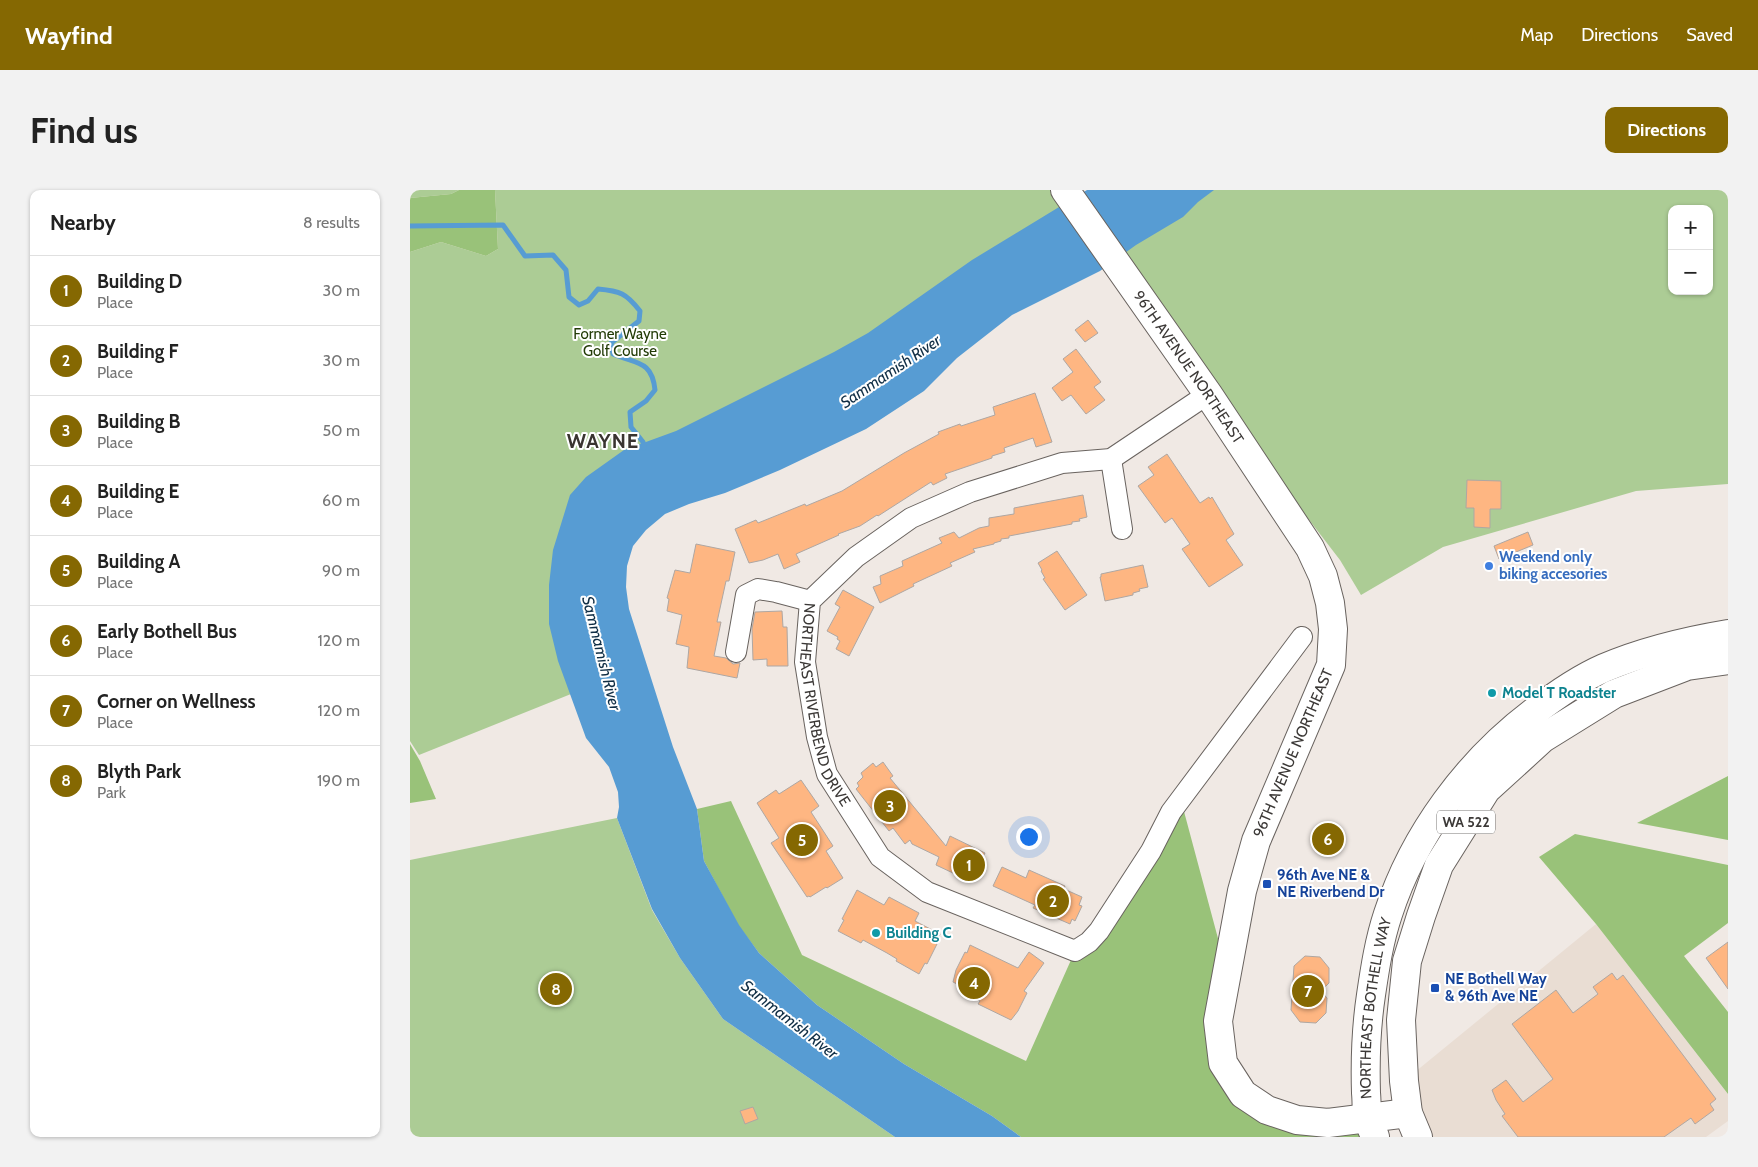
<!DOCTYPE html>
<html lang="en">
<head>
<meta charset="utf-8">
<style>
	:root { --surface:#fff; --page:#f2f2f2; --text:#222; --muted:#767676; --line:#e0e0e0; --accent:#856802 }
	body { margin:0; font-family:Cabin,sans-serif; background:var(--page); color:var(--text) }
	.controls { position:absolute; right:15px; top:15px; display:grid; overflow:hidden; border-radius:10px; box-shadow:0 1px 4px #0004 }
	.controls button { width:45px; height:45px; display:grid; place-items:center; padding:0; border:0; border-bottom:1px solid var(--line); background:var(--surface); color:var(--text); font:25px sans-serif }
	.you { position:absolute; left:618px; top:646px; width:18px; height:18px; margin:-12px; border:4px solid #fff; border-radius:50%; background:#1a73e8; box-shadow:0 0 0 8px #1a73e833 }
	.badge { display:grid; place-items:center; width:32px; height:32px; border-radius:50%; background:var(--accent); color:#fff; font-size:16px; font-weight:700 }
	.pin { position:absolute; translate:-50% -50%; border:2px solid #fff; box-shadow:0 1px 5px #0006 }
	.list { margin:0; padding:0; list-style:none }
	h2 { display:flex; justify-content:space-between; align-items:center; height:65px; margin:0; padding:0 20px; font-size:21px }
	h2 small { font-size:16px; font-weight:400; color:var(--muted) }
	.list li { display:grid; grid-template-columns:32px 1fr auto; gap:15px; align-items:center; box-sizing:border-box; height:70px; padding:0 20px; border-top:1px solid var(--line) }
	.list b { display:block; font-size:19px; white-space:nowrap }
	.list p { margin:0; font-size:16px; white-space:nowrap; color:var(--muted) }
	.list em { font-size:16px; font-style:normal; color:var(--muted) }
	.map { position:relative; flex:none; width:1318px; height:947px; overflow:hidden; border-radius:10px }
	header { display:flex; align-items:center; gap:30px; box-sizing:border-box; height:70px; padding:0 25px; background:var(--accent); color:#fff }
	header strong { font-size:24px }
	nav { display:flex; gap:28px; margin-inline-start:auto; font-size:18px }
	.intro { display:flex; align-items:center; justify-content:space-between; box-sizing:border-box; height:120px; padding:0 30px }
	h1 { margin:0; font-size:35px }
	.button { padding:12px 22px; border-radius:10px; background:var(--accent); color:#fff; font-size:18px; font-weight:700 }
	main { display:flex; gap:30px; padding:0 30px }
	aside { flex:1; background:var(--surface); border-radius:10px; box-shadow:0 1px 4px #0004 }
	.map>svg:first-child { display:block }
	.built { fill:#e9ddd3 }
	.green { fill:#accc95; fill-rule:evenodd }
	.forest { fill:#99c279 }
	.water { fill:#579cd3 }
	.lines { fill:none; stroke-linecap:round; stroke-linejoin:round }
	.stream { stroke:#579cd3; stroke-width:5 }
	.building { fill:#feb682; stroke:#aea7a3 }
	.street-casing { stroke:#69635f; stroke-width:22 }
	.secondary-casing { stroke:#69635f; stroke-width:30 }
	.primary-casing { stroke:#69635f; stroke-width:30 }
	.street { stroke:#fff; stroke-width:20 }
	.secondary { stroke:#fff; stroke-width:28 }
	.primary { stroke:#fff; stroke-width:28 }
	.shop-dot { fill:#3f7fe0; stroke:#fff; stroke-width:2 }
	.culture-dot { fill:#0f9aa8; stroke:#fff; stroke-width:2 }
	.transit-dot { fill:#1a4fb4; stroke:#fff; stroke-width:2 }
	.labels { text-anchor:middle; stroke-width:4; stroke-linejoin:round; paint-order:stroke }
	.shield { fill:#fff; stroke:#767473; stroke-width:1 }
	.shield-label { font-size:14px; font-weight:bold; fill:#3c3937 }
	.park-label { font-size:15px; fill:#223b06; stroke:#fff }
	.street-label { font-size:15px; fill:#3c3937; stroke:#fff }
	.shop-label { font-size:15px; font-weight:bold; fill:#366cbe; stroke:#fff; text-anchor:start }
	.culture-label { font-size:15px; font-weight:bold; fill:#0d838f; stroke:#fff; text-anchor:start }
	.transit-label { font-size:15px; font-weight:bold; fill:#164399; stroke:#fff; text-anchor:start }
	.water-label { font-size:16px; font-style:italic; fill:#102e45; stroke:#fff }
	.district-label { font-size:20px; font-weight:bold; letter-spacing:1px; fill:#393430; stroke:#fff }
</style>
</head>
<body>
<header>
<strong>Wayfind</strong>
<nav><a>Map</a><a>Directions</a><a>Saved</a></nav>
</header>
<div class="intro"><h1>Find us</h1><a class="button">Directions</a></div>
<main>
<aside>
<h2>Nearby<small>8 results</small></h2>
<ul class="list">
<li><span class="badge">1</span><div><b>Building D</b><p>Place</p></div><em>30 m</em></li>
<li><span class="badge">2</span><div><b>Building F</b><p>Place</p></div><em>30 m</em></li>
<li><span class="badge">3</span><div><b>Building B</b><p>Place</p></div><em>50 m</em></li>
<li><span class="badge">4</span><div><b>Building E</b><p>Place</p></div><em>60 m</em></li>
<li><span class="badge">5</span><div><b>Building A</b><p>Place</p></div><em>90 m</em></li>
<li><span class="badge">6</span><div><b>Early Bothell Bus</b><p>Place</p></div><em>120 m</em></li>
<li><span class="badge">7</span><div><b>Corner on Wellness</b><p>Place</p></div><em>120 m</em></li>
<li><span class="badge">8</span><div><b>Blyth Park</b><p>Park</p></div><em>190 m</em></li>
</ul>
</aside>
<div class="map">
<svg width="1318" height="947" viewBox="0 0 1318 947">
	<rect width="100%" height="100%" fill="#f0e9e4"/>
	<!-- built -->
	<path class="built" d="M1186 734 1318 904V931L1296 947H1008L994 891Z"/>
	<!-- green -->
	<path class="green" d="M0 0H49L41 4 0 8Z
		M85 0H651L677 41 270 293 180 375 161 504 9 565 0 551V62L31 52 76 66 88 59Z
		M733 0H1318V294L1226 301 1033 357 951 405 930 370 679 44ZM1262 19H1299V101H1262Z
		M207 628 242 720 270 768 313 829 485 947H0V670Z"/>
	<!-- forest -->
	<path class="forest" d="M49 0H85L88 59 76 66 31 52 0 62V8L41 4Z
		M0 554 10 571 26 609 0 613Z
		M1318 586V650L1227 633Z
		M321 611 392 765 616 871 665 761 772 614 817 782 808 831 833 904 918 933 965 947H611L582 926 494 874 407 815 349 763 328 735 294 671 287 619Z
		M1165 644 1318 675V733L1274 766 1318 822V904L1186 734 1129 667Z"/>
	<!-- water -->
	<path class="water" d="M677 0H804L788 12 773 27 726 55 690 81 602 125 547 168 514 201 456 239 370 280 315 303 279 314 255 324 236 340 223 356 217 376 216 397 219 419 263 557 287 619 294 671 329 735 349 763 407 815 494 874 582 926 611 947H485L313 829 270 768 242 719 207 628 209 617 208 602 199 577 176 548 148 471 139 434V395L143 360 160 305 176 287 214 260 266 241 424 162 458 143 562 70Z"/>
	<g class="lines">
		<!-- stream -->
		<path class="stream" d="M0 36 93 35 115 66 143 65 156 80 159 107 169 115 178 111 188 99C210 101 216 103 230 121L229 131 201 153 203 164C226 174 242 170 245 200L236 211 220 222 221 237 233 252 234 258"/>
	</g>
	<!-- building -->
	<path class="building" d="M678 130 688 143 675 152 665 140Z
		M666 159 691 192 684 197 695 210 676 224 661 205 652 211 642 198 663 182 653 169Z
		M625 203 642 252 626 257 623 248 594 258 595 262 582 266V268L535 284 537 288 523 295 521 292 468 326 467 325 450 336 428 344 429 345 386 364 390 372 374 379 368 364 353 370 339 373 325 339 346 330 348 333 395 314 396 316 432 301 494 263 529 244 528 242 550 234 551 236 585 225 583 217Z
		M757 264 790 313 799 307 800 309 802 307 824 344 816 350 833 375 799 397 772 359 780 354 762 328 755 333 728 296 744 285 738 277Z
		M1057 290 1091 291V319H1080V338L1064 337V318H1056Z
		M673 305 677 327 669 329 670 331 662 332V334L599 346V348L591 349V351L584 353V354L563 359 565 362 540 373 542 376 503 394 504 396 470 413 463 397 471 394 470 386 493 376 492 371 532 353 529 348 544 342 549 348 569 338 579 336V328L604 324V318Z
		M1118 342 1123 355 1089 369 1084 356Z
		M286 354 325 362 319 391H316L307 432H311L304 466 316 468 323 474 330 473 327 488 277 478 279 457 266 454 272 425 257 421 259 409 257 408 265 380 280 383Z
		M647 361 677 405 655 420 633 389 635 388 631 381 632 380 628 373Z
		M733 375 738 397 729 399 730 401 723 403V405L695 411 690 387H691V384Z
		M433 400 464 417 439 466 426 459 430 451 427 449 428 447 417 441 430 417 425 414Z
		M372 421 373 437H377L378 476H357V469L343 470 342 439 345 422Z
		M473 572 483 586 480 588 536 656 540 646 575 663 560 691 526 675 529 667 502 654 500 650 495 654 483 638 479 641 446 599 449 596 447 593 453 587 451 583 463 573 466 577Z
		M391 590 409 616 401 622 423 656 416 661 433 688 417 698 416 697 400 707 399 706 397 707 361 653 369 648 347 613 366 600 369 604Z
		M592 677 616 688 619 680 655 696 654 699 672 707 669 715 672 716 665 731 662 729 660 734 623 718 625 715 583 696Z
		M447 700 474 715 479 707 509 723 505 731 530 744 525 753 527 754 517 774 515 773 509 784 486 771 487 769 477 763 453 750 451 753 428 741 434 730 432 729Z
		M1318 752V799L1296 768Z
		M560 755 608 778 619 762 634 773 614 801 617 803 608 821 601 830 568 814 570 811 563 807 565 803 543 792 546 780 555 762 557 763Z
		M895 766 910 767 919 778V793L911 801 917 808 916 823 906 833 890 832 881 820 884 776Z
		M1202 783 1207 790 1213 785 1306 909 1300 914 1304 920 1285 934 1281 928 1254 947H1108L1092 926 1095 924 1086 910 1082 900 1096 890 1113 912 1143 889 1102 834 1146 800 1163 823 1188 804 1183 797Z
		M343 917 348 929 335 934 330 921Z"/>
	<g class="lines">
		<defs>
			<g id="street">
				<path id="s1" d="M798 204 701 269 652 273 560 302 501 328 446 367 400 411 395 472 407 547 417 584 470 667 517 702 665 761 679 752 689 741 741 661 761 622 892 447"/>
				<path d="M701 269 712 339"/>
				<path d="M326 462 336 405 348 399 366 402 400 411"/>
			</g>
			<g id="secondary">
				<path id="s2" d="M655 0 798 204 900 358 913 386 920 413 923 439 921 475 846 651 832 701 808 831 813 873 833 904 857 920 887 930 918 933 998 923"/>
			</g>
			<g id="primary">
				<path id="s3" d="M965 947C963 941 960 935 958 930 956 922 957 912 956 903 955 870 956 838 961 805 965 778 969 751 978 724 1004 644 1058 572 1124 522 1146 505 1169 489 1194 478 1234 461 1276 451 1318 444"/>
				<path d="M1008 947 998 923 994 891 991 830 997 771 1011 726 1029 675 1076 600 1133 548 1204 504 1277 476 1318 470"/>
			</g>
		</defs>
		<!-- street casing -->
		<use href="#street" class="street-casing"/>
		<!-- secondary casing -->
		<use href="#secondary" class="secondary-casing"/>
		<!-- primary casing -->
		<use href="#primary" class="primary-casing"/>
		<!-- street -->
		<use href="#street" class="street"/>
		<!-- secondary -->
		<use href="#secondary" class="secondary"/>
		<!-- primary -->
		<use href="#primary" class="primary"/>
	</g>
	<!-- markers -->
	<circle class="shop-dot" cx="1079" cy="376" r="5"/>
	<g class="culture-dot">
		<circle cx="1082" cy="503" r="5"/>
		<circle cx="466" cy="743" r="5"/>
	</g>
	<g class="transit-dot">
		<rect x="852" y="689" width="10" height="10" rx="2.5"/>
		<rect x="1020" y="793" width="10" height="10" rx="2.5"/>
	</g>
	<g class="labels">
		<!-- shield labels -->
		<rect class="shield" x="1027" y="620.5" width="58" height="23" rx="4"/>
		<g class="shield-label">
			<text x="1056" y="637">WA 522</text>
		</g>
		<!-- park labels -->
		<g class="park-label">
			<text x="210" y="149">Former Wayne<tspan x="210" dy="17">Golf Course</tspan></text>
		</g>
		<!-- street labels -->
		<g class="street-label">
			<text dy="5" stroke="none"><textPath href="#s2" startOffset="216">96TH AVENUE NORTHEAST</textPath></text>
			<text dy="5" stroke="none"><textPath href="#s1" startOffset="565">NORTHEAST RIVERBEND DRIVE</textPath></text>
			<text transform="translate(883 563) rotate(-67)" y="5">96TH AVENUE NORTHEAST</text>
			<text dy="5" stroke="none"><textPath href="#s3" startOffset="131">NORTHEAST BOTHELL WAY</textPath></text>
		</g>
		<!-- shop labels -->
		<g class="shop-label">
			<text x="1089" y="372">Weekend only<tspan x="1089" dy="17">biking accesories</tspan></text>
		</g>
		<!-- culture labels -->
		<g class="culture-label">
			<text x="1092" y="508">Model T Roadster</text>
			<text x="476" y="748">Building C</text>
		</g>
		<!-- transit labels -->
		<g class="transit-label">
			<text x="867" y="690">96th Ave NE &amp;<tspan x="867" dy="17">NE Riverbend Dr</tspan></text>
			<text x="1035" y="794">NE Bothell Way<tspan x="1035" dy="17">&amp; 96th Ave NE</tspan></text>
		</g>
		<!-- water labels -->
		<g class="water-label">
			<text transform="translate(480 181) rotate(-34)" y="6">Sammamish River</text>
			<text transform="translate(192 463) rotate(76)" y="6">Sammamish River</text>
			<text transform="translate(380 829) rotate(38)" y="6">Sammamish River</text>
		</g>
		<!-- district labels -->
		<g class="district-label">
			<text x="193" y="258">WAYNE</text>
		</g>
	</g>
</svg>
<div class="controls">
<button>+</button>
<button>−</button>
</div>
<div class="you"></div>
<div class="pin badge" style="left:559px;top:675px">1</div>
<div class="pin badge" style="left:643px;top:711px">2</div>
<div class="pin badge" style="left:480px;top:616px">3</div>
<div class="pin badge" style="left:564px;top:793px">4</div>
<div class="pin badge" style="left:392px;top:650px">5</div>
<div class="pin badge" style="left:918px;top:649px">6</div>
<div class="pin badge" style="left:898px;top:801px">7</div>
<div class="pin badge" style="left:146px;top:799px">8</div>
</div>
</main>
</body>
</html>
